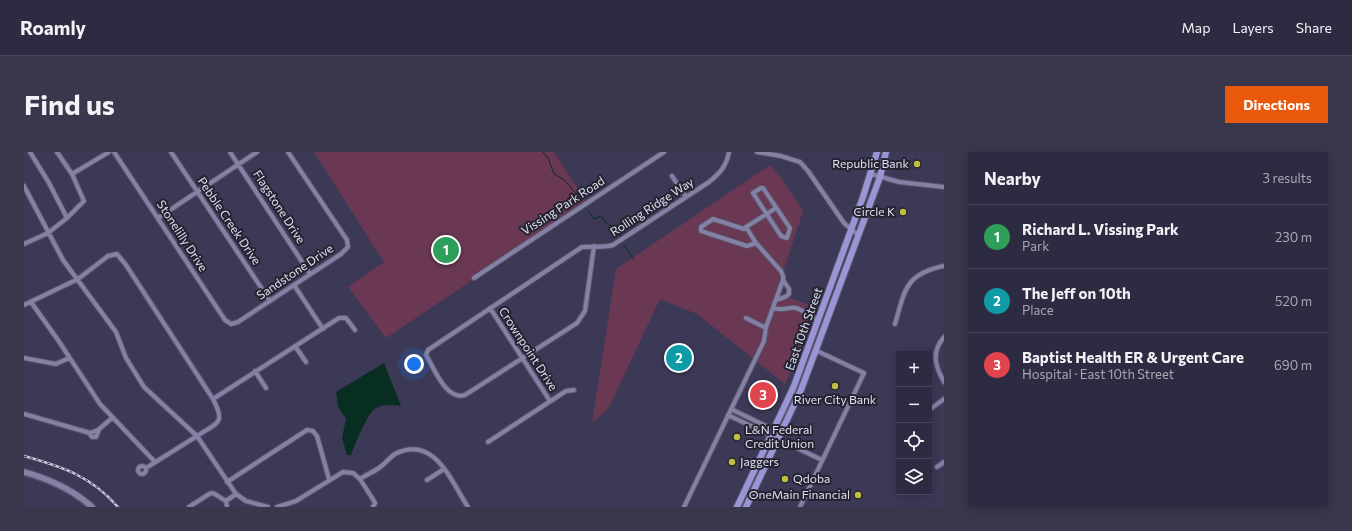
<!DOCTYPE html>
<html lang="en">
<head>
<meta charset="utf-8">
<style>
	:root { --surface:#2d2b41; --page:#39374c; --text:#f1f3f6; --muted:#a7a7b1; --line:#48475a; --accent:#ea580c }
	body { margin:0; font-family:Commissioner,sans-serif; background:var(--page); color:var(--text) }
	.controls { position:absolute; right:12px; bottom:12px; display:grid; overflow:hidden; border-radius:0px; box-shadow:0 2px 10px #0003 }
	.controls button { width:36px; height:36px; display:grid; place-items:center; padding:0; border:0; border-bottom:1px solid var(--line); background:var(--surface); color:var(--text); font:20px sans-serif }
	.you { position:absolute; left:390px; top:212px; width:14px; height:14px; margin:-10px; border:3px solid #fff; border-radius:50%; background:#1a73e8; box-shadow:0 0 0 6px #1a73e833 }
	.badge { display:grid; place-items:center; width:26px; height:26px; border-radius:50%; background:var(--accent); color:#fff; font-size:13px; font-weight:700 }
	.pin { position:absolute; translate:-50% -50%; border:2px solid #fff; box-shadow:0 1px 4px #0006 }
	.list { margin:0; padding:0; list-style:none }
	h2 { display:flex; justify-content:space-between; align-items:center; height:52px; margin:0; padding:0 16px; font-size:17px }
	h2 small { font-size:13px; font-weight:400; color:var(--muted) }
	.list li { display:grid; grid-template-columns:26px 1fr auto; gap:12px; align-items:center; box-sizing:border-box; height:64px; padding:0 16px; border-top:1px solid var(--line) }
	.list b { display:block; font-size:15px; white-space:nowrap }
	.list p { margin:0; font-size:13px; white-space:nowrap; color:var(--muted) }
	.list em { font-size:13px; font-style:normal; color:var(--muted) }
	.icon { flex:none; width:22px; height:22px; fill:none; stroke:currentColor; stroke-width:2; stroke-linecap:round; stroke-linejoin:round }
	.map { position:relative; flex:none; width:920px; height:355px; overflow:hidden; border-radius:0px }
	header { display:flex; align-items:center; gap:24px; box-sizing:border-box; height:56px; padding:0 20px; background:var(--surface); border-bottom:1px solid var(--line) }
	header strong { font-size:19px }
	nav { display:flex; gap:22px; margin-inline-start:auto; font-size:14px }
	.intro { display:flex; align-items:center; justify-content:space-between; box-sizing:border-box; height:96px; padding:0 24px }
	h1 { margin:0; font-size:28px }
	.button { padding:10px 18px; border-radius:0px; background:var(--accent); color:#fff; font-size:14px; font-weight:700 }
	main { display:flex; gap:24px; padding:0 24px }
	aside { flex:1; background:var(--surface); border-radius:0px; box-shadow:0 2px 10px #0003 }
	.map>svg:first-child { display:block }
	.green { fill:#6a3852 }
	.water { fill:#082e22 }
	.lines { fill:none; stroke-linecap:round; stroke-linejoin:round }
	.stream { stroke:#082e22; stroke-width:1 }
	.street-casing { stroke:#59556f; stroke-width:6 }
	.secondary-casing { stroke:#59556f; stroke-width:8 }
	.primary-casing { stroke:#59556f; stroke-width:8 }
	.street { stroke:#8481a4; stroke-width:4 }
	.secondary { stroke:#8481a4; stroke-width:5.5 }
	.primary { stroke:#9b95d5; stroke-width:6 }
	.rail-casing { stroke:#cccadf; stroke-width:2.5 }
	.rail { stroke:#242331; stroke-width:1; stroke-dasharray:3; stroke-linecap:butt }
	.poi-dot { fill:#c0be40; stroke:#242331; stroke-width:1.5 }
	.labels { text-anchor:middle; stroke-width:4; stroke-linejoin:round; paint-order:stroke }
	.poi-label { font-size:12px; fill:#e0dff2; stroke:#242331; text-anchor:end }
	.street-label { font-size:12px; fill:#e0dff2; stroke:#242331 }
</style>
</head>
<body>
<header>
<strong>Roamly</strong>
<nav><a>Map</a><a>Layers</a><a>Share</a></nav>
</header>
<div class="intro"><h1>Find us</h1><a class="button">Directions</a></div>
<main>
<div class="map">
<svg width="920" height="355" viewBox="0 0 920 355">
	<rect width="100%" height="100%" fill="#3c3957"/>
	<!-- green -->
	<path class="green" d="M290 0H530L563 51 362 186 324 135 360 110Z
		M746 13 755 23 779 59 752 141 794 156 761 232 673 162 636 147 584 257 568 271 592 117Z"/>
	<!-- water -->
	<path class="water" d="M360 211 377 254C368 253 360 252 352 256 343 261 331 293 327 303H323L318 286 322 267 314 255 312 240Z"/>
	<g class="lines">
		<!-- stream -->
		<path class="stream" d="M519 0 524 6 530 22 539 27 558 48
			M565 60 570 67 577 64 584 73 590 74 596 84
			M600 93 610 108"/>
		<defs>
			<path id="street" d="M33 0 48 22 60 49 43 66
				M90 0 201 168 207 172 214 170 317 102 324 95 323 88 264 0
				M147 0 246 149
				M206 0 286 122
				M733 0 757 4 776 10 784 19 820 71 834 83
				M48 22 85 0
				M847 22 875 30 920 35
				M648 24 662 45
				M0 34 39 108 92 180 102 206 120 235 173 284 122 316
				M737 36H739L766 76 763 86 757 84 729 41Z
				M134 66 233 0
				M722 75 720 77 689 67 677 75V79L723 94 732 91
				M0 92 24 81 43 66 25 31 6 0
				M570 94 561 159 553 171 441 243C422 249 410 216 402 203L404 198 558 95C569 94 579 96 589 93L685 30C696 21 702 15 705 0
				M450 126 640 0
				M270 133 299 177
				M752 148 761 145 765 142V137L759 128
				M7 150 34 188 76 252 131 310
				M0 153 54 127 84 104 93 102 102 113 189 247 315 166H322L331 178
				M466 156 526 249
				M749 156C757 159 764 155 772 156 780 158 786 166 795 168
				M722 166 742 176
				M871 172C881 138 881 122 920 114
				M920 185C907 200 911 214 920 230
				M271 194 282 210
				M0 206 32 212 45 206
				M231 219 242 236
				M189 247C202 272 194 270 173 284L212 342 222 349 244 355
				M707 257 742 274 747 283
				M875 258V263
				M905 258 920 247
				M0 262 66 281 74 278 88 266
				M704 263 798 308
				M65 281 68 285H72L75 278
				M464 290 542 239 550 238
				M114 318a4 4 0 1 1 8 0a4 4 0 1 1-8 0Z
				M913 315 920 310
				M403 328 420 317
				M203 330 283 278 289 279 293 284 305 327
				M202 349 212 342
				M165 355 185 342 189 341 202 349 203 355
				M253 355 272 349 319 320 329 321 336 327
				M349 355 351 351 350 349 336 327C342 323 349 320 355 316 361 312 365 306 371 302 410 282 427 329 444 355
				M660 355 740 189 742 175 759 128V124L757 119 732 91 722 75 752 56
				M776 355 840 221 793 199"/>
			<path id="secondary" d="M0 320C25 327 48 337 68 355"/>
			<path id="primary" d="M713 355 770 234 839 45 853 0
				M722 355 777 238 856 25 862 0"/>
		</defs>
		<!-- street casing -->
		<use href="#street" class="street-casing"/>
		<!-- secondary casing -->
		<use href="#secondary" class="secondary-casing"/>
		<!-- primary casing -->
		<use href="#primary" class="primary-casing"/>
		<!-- street -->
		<use href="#street" class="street"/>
		<!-- secondary -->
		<use href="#secondary" class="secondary"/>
		<!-- primary -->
		<use href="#primary" class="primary"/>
		<defs>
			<path id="rail" d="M0 304C39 315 67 324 94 355"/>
		</defs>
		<!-- rail casing -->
		<use href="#rail" class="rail-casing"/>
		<!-- rail -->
		<use href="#rail" class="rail"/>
	</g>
	<!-- markers -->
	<g class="poi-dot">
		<circle cx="893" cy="12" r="4"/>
		<circle cx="879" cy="60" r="4"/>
		<circle cx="811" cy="234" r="4"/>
		<circle cx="713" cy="285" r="4"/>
		<circle cx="708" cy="310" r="4"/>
		<circle cx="761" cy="327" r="4"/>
		<circle cx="834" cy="343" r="4"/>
	</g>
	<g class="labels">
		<!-- poi labels -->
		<g class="poi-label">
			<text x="885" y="16">Republic Bank</text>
			<text x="871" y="64">Circle K</text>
			<text x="811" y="252" text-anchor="middle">River City Bank</text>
			<text x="721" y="282" text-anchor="start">L&amp;N Federal<tspan x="721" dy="14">Credit Union</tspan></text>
			<text x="716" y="314" text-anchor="start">Jaggers</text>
			<text x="769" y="331" text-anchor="start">Qdoba</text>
			<text x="826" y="347">OneMain Financial</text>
		</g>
		<!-- street labels -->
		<g class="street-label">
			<text transform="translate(539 54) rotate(-33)" y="4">Vissing Park Road</text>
			<text transform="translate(255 55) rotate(57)" y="4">Flagstone Drive</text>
			<text transform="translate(628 55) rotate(-33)" y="4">Rolling Ridge Way</text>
			<text transform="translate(205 69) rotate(56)" y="4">Pebble Creek Drive</text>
			<text transform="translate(158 84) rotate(57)" y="4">Stonelilly Drive</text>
			<text transform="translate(271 120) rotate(-34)" y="4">Sandstone Drive</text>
			<text transform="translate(780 177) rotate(-70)" y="4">East 10th Street</text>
			<text transform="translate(504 197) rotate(57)" y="4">Crownpoint Drive</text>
		</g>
	</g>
</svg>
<div class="controls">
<button>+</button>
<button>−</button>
<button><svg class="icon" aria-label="locate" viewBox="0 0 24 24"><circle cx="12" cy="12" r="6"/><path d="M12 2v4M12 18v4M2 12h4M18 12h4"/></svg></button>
<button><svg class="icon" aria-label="layers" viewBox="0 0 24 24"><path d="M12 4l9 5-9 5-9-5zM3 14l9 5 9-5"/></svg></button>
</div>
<div class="you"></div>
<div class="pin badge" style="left:422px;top:98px;background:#2e9e5b">1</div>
<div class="pin badge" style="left:655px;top:206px;background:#0f9aa8">2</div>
<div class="pin badge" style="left:739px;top:243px;background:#e0444e">3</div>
</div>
<aside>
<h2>Nearby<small>3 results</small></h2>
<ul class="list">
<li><span class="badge" style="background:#2e9e5b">1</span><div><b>Richard L. Vissing Park</b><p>Park</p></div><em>230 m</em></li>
<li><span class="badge" style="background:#0f9aa8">2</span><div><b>The Jeff on 10th</b><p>Place</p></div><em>520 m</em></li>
<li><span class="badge" style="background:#e0444e">3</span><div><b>Baptist Health ER &amp; Urgent Care</b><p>Hospital · East 10th Street</p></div><em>690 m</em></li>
</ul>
</aside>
</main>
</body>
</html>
